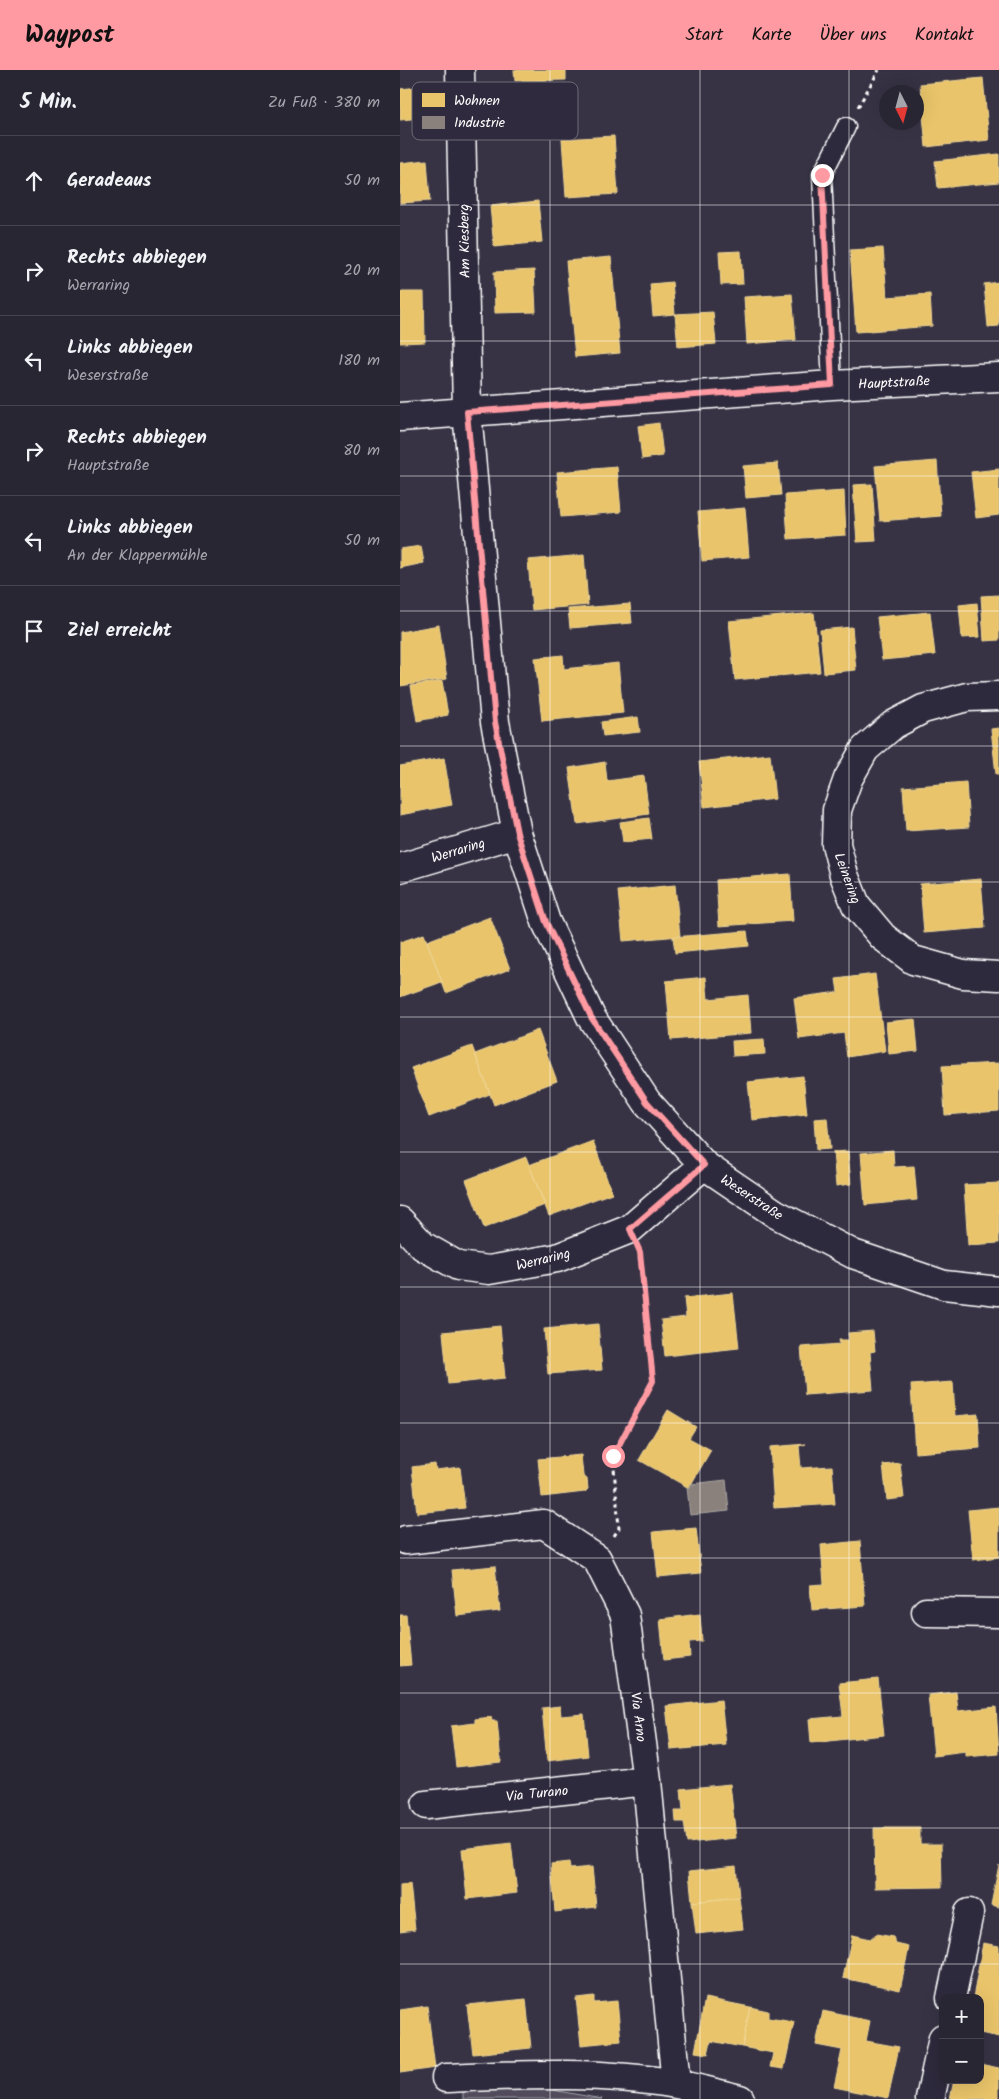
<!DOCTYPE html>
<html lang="de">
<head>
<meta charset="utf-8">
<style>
	:root { --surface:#292634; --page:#312e3c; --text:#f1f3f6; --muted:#a5a5ac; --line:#45434f; --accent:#ff9aa2 }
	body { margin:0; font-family:Kalam,sans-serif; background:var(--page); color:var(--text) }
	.controls { position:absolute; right:15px; bottom:15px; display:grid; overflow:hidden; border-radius:10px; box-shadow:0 5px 20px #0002 }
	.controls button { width:45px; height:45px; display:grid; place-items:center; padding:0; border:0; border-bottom:1px solid var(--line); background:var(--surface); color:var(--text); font:25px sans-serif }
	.compass { position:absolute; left:479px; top:15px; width:45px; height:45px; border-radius:50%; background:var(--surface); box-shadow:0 5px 20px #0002; rotate:174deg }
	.stop { position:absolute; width:15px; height:15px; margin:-11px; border:4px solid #ff9aa2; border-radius:50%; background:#fff }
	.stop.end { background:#ff9aa2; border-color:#fff; box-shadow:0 1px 5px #0008 }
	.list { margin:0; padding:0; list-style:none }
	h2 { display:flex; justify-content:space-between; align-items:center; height:65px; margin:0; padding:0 20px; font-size:21px }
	h2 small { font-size:16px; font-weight:400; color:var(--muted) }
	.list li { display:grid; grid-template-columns:32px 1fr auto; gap:15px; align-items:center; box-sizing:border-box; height:90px; padding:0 20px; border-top:1px solid var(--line) }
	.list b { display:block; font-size:19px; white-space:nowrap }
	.list p { margin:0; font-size:16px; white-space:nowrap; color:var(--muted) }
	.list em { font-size:16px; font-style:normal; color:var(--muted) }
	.icon { flex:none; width:28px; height:28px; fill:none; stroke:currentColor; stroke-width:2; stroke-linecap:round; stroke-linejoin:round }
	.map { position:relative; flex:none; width:599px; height:2029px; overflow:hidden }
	header { display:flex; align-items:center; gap:30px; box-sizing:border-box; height:70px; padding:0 25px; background:var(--accent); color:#111 }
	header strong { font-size:24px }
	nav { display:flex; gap:28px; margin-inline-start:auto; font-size:18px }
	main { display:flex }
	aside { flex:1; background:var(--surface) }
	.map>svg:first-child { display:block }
	.grass { fill:url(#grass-tufts); stroke:#a8a6ae }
	.homes { fill:#e9c46a; stroke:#f0d697 }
	.industry { fill:#8a817c; stroke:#ada7a3 }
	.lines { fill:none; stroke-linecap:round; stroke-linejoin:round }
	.lane-casing { stroke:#fff; stroke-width:21 }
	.street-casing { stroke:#fff; stroke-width:31 }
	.path { stroke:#fff; stroke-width:3; stroke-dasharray:4 4; stroke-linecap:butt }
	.lane { stroke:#2f2a3d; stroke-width:18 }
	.street { stroke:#2f2a3d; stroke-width:28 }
	.route { stroke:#ff9aa2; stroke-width:6 }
	.grid { fill:none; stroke:#fff; stroke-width:1; stroke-opacity:0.55 }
	.labels { text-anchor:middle; stroke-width:5; stroke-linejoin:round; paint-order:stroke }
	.street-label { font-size:14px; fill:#fff; stroke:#2f2a3d }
	.key { fill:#2f2a3d; stroke:#6d6a77; stroke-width:1 }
	.key-label { font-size:14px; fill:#fff }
</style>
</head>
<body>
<header>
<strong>Waypost</strong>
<nav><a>Start</a><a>Karte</a><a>Über uns</a><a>Kontakt</a></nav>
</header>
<main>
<aside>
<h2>5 Min.<small>Zu Fuß · 380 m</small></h2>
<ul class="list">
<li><svg class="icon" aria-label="ahead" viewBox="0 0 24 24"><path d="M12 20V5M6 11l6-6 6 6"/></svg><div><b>Geradeaus</b></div><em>50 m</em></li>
<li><svg class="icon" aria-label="right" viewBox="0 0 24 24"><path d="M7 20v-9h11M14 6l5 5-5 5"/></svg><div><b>Rechts abbiegen</b><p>Werraring</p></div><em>20 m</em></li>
<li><svg class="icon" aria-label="left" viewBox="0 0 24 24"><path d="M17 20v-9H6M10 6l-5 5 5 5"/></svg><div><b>Links abbiegen</b><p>Weserstraße</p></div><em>180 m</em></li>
<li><svg class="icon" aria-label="right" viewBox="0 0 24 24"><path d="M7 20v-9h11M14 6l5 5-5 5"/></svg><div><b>Rechts abbiegen</b><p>Hauptstraße</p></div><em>80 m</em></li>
<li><svg class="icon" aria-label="left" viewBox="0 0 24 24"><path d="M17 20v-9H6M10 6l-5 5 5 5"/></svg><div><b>Links abbiegen</b><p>An der Klappermühle</p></div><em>50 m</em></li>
<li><svg class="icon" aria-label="arrive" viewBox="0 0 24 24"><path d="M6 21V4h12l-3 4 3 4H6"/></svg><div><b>Ziel erreicht</b></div></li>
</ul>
</aside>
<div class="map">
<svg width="599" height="2029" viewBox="0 0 599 2029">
	<defs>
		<pattern id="grass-tufts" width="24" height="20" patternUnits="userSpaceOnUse" patternTransform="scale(1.25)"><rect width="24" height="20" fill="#514c5c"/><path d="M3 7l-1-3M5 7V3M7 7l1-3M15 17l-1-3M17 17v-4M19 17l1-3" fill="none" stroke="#6b6774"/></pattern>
	</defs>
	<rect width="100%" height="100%" fill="#373345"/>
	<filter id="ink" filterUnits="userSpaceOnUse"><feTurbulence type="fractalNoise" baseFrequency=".02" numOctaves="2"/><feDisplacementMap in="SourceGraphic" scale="10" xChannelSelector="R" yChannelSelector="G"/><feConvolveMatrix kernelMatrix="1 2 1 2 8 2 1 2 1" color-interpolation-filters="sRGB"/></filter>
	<g filter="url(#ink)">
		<!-- grass -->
		<path class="grass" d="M147 2019 202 2029H63V2020Z"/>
		<!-- homes -->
		<path class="homes" d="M114 0H166V10L115 11Z
			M583 8 589 70 526 77 520 14Z
			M19 17 22 48 0 50V19Z
			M214 66 218 124 166 127 162 69Z
			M599 84V112L538 118 535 91Z
			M27 90 30 131 0 133V93Z
			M138 131 142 172 94 177 90 136Z
			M483 178 487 227 530 224 532 256 456 262 450 180Z
			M341 181 343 214 321 215 319 182Z
			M211 187 220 283 175 287 166 191Z
			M134 200 136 242 95 243 94 202Z
			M272 212 275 244 253 246 250 214Z
			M599 212V256L588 257 584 214Z
			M0 222H24L25 272 0 273Z
			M392 224 396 270 347 274 344 227Z
			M313 242 316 274 278 277 275 244Z
			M259 353 263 386 242 389 238 356Z
			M537 391 541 446 480 451 475 396Z
			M378 393 381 425 346 428 343 396Z
			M217 397 221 442 161 447 157 402Z
			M599 399V445L576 448 571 402Z
			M472 414 476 471 457 472 453 415Z
			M444 421 446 465 388 469 385 425Z
			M345 438 349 487 302 491 298 442Z
			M21 476 24 493 0 498V479Z
			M184 485 188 535 132 540 128 490Z
			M599 525V570L584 571 581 526Z
			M577 533 580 567 562 568 559 535Z
			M230 534 232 553 170 558 168 539Z
			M530 542 535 585 482 590 477 547Z
			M414 543 420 602 335 610 329 551Z
			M39 555 47 609 0 616V562Z
			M452 557 456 600 424 603 420 560Z
			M163 585 164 599 218 593 223 643 142 651 135 588Z
			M42 611 48 645 17 651 11 616Z
			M238 647 240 662 203 666 201 652Z
			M599 658V704H596L591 659Z
			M370 684 375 729 304 737 299 692Z
			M44 688 52 735 0 745V696Z
			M205 692 207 711 244 706 249 744 177 754 169 698Z
			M566 712 569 757 506 761 503 717Z
			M249 748 252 769 223 772 220 752Z
			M390 804 393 851 319 856 316 810Z
			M581 809 585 858 524 863 520 814Z
			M275 815 280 866 223 871 218 821Z
			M90 847 110 899 46 923 27 871Z
			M347 861 349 876 275 883 273 867Z
			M24 864 42 912 0 927V872Z
			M475 904 485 981 447 987 444 963 399 969 394 928 438 922 436 909Z
			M306 907 308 929 348 925 351 963 271 970 266 911Z
			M515 949 518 981 489 984 486 952Z
			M138 960 157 1011 94 1035 75 984Z
			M364 969 365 984 333 986 332 971Z
			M72 976 90 1024 29 1047 11 998Z
			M599 993V1041L545 1045 542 996Z
			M403 1006 407 1044 352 1050 348 1012Z
			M427 1048 430 1079 416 1080 414 1049Z
			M193 1071 212 1123 149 1146 129 1095Z
			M493 1080 494 1097 514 1096 517 1130 465 1135 461 1083Z
			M448 1081 451 1114 436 1116 433 1082Z
			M126 1087 145 1135 84 1158 66 1110Z
			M599 1113V1173L568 1175 564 1115Z
			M333 1223 339 1278 265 1286 261 1250 286 1247 284 1228Z
			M198 1254 202 1300 148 1304 144 1259Z
			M100 1256 105 1308 48 1314 43 1262Z
			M473 1261 475 1281 470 1282 473 1320 405 1325 401 1277 440 1274 439 1270H449L448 1263Z
			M553 1312 555 1346 578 1344 580 1378 515 1383 511 1315Z
			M268 1340 296 1357 289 1368 311 1380 289 1418 239 1390Z
			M406 1374 399 1376 401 1398 432 1396 435 1434 374 1438 370 1377Z
			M181 1385 183 1406 187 1409 188 1419 185 1422 142 1427 138 1389Z
			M500 1393 504 1428 487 1430 483 1395Z
			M35 1394 36 1400 60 1397 65 1438 17 1443 12 1397Z
			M599 1437V1487L573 1490 568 1440Z
			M296 1458 301 1503 258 1507 253 1462Z
			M460 1471 465 1536 412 1540 410 1515 424 1514 421 1475Z
			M95 1496 100 1541 57 1546 52 1500Z
			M300 1544 302 1571 289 1572 290 1587 264 1590 260 1549Z
			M0 1545H6L11 1595 0 1596Z
			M478 1609 484 1665 411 1673 409 1649 443 1646 439 1613Z
			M556 1622 558 1641 596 1637 599 1684 566 1687V1682L534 1686 528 1625Z
			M321 1630 326 1675 271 1680 266 1636Z
			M160 1636 161 1646 184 1644 188 1686 147 1691 142 1638Z
			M91 1647 92 1651H97L101 1692 56 1697 51 1656 75 1653V1649Z
			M330 1714 336 1768 287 1773 284 1752H276L275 1741H283L281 1719Z
			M474 1758H520V1774H541L542 1817 475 1818Z
			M111 1773 117 1823 67 1829 62 1779Z
			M169 1792 170 1799 192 1797 196 1837 155 1842 151 1794Z
			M599 1795V1837L591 1835Z
			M336 1796 339 1827 292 1832 289 1801Z
			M10 1814 15 1859 0 1861V1815Z
			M339 1827 343 1859 296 1864 292 1832Z
			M476 1864 493 1867 496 1874 509 1877 500 1920 443 1908 452 1865 470 1869Z
			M583 1873 599 1876V1967L580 1963V1928H573Z
			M194 1926V1933L217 1931 221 1971 181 1975 176 1928Z
			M305 1928 350 1937 342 1977 311 1971 308 1984 295 1982Z
			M126 1929 131 1978 73 1984 67 1935Z
			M27 1936 35 1998 0 2003V1940Z
			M350 1937 368 1941V1948L394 1952 384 1999 370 1997 373 1983 342 1977Z
			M423 1941 470 1951 466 1971 499 1977 488 2028 434 2017 442 1980 416 1975Z
			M580 1994 599 1998V2029H550L554 2010H580Z"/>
		<!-- industry -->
		<path class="industry" d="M326 1410 329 1441 290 1445 287 1417 289 1418 291 1414Z"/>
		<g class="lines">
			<defs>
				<path id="lane" d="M432 315 422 105 446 57"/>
				<path id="street" d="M60 0 67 342 95 652 117 763 146 852 191 947 247 1032 304 1095 376 1144 453 1184 544 1215 599 1221
					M0 347 432 315 599 307
					M599 626 567 627 523 639 493 655 465 679 448 709 437 740 436 774 444 805 456 835 483 867 513 890 563 904 599 906
					M0 798 117 763
					M0 1151 23 1176 58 1196 89 1200 157 1188 230 1159 304 1095
					M6 1470 144 1454 197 1489 225 1545 247 1711 276 2014
					M526 1542 599 1543
					M26 1735 247 1711
					M551 1928 569 1843
					M46 2008C122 2005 200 2001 276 2014 297 2018 319 2024 340 2029
					M530 2029 543 1968"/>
			</defs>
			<!-- lane casing -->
			<use href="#lane" class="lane-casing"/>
			<!-- street casing -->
			<use href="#street" class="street-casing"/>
			<!-- path -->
			<path class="path" d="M458 37 479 0
				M214 1466 219 1458 213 1386 253 1311 240 1185"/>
			<!-- lane -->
			<use href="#lane" class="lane"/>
			<!-- street -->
			<use href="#street" class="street"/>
		</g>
	</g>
	<g class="lines" filter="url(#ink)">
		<!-- route -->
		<path class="route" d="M213 1386 253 1311 240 1182 230 1159 304 1095 247 1032 191 947 146 852 117 763 95 652 67 342 432 315 422 105"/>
	</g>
	<!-- grid -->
	<path class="grid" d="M150 0V2029M300 0V2029M449 0V2029M0 135H599M0 271H599M0 406H599M0 541H599M0 676H599M0 812H599M0 947H599M0 1082H599M0 1217H599M0 1353H599M0 1488H599M0 1623H599M0 1758H599M0 1894H599"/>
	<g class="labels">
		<!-- street labels -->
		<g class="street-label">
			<text transform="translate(64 171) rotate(-91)" y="5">Am Kiesberg</text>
			<text transform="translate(494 312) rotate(-3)" y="5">Hauptstraße</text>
			<text transform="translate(58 780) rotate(-17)" y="5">Werraring</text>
			<text transform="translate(448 808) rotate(70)" y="5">Leinering</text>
			<text transform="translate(352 1127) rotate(33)" y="5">Weserstraße</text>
			<text transform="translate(143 1189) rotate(-14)" y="5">Werraring</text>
			<text transform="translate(239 1647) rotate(83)" y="5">Via Arno</text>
			<text transform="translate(137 1723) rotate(-6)" y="5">Via Turano</text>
		</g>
	</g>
	<!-- legend -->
	<rect x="12" y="12" width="166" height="58" rx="8" class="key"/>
	<rect x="22" y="23" width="23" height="14" fill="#e9c46a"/>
	<rect x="22" y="46" width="23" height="13" fill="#8a817c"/>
	<g class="key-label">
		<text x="54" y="35">Wohnen</text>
		<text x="54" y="57">Industrie</text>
	</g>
</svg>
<div class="controls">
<button>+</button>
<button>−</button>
</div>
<svg class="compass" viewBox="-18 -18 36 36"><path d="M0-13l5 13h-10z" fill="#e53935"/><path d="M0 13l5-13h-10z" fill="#a5a5ac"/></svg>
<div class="stop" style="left:213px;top:1386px"></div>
<div class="stop end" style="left:422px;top:105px"></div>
</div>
</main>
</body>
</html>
